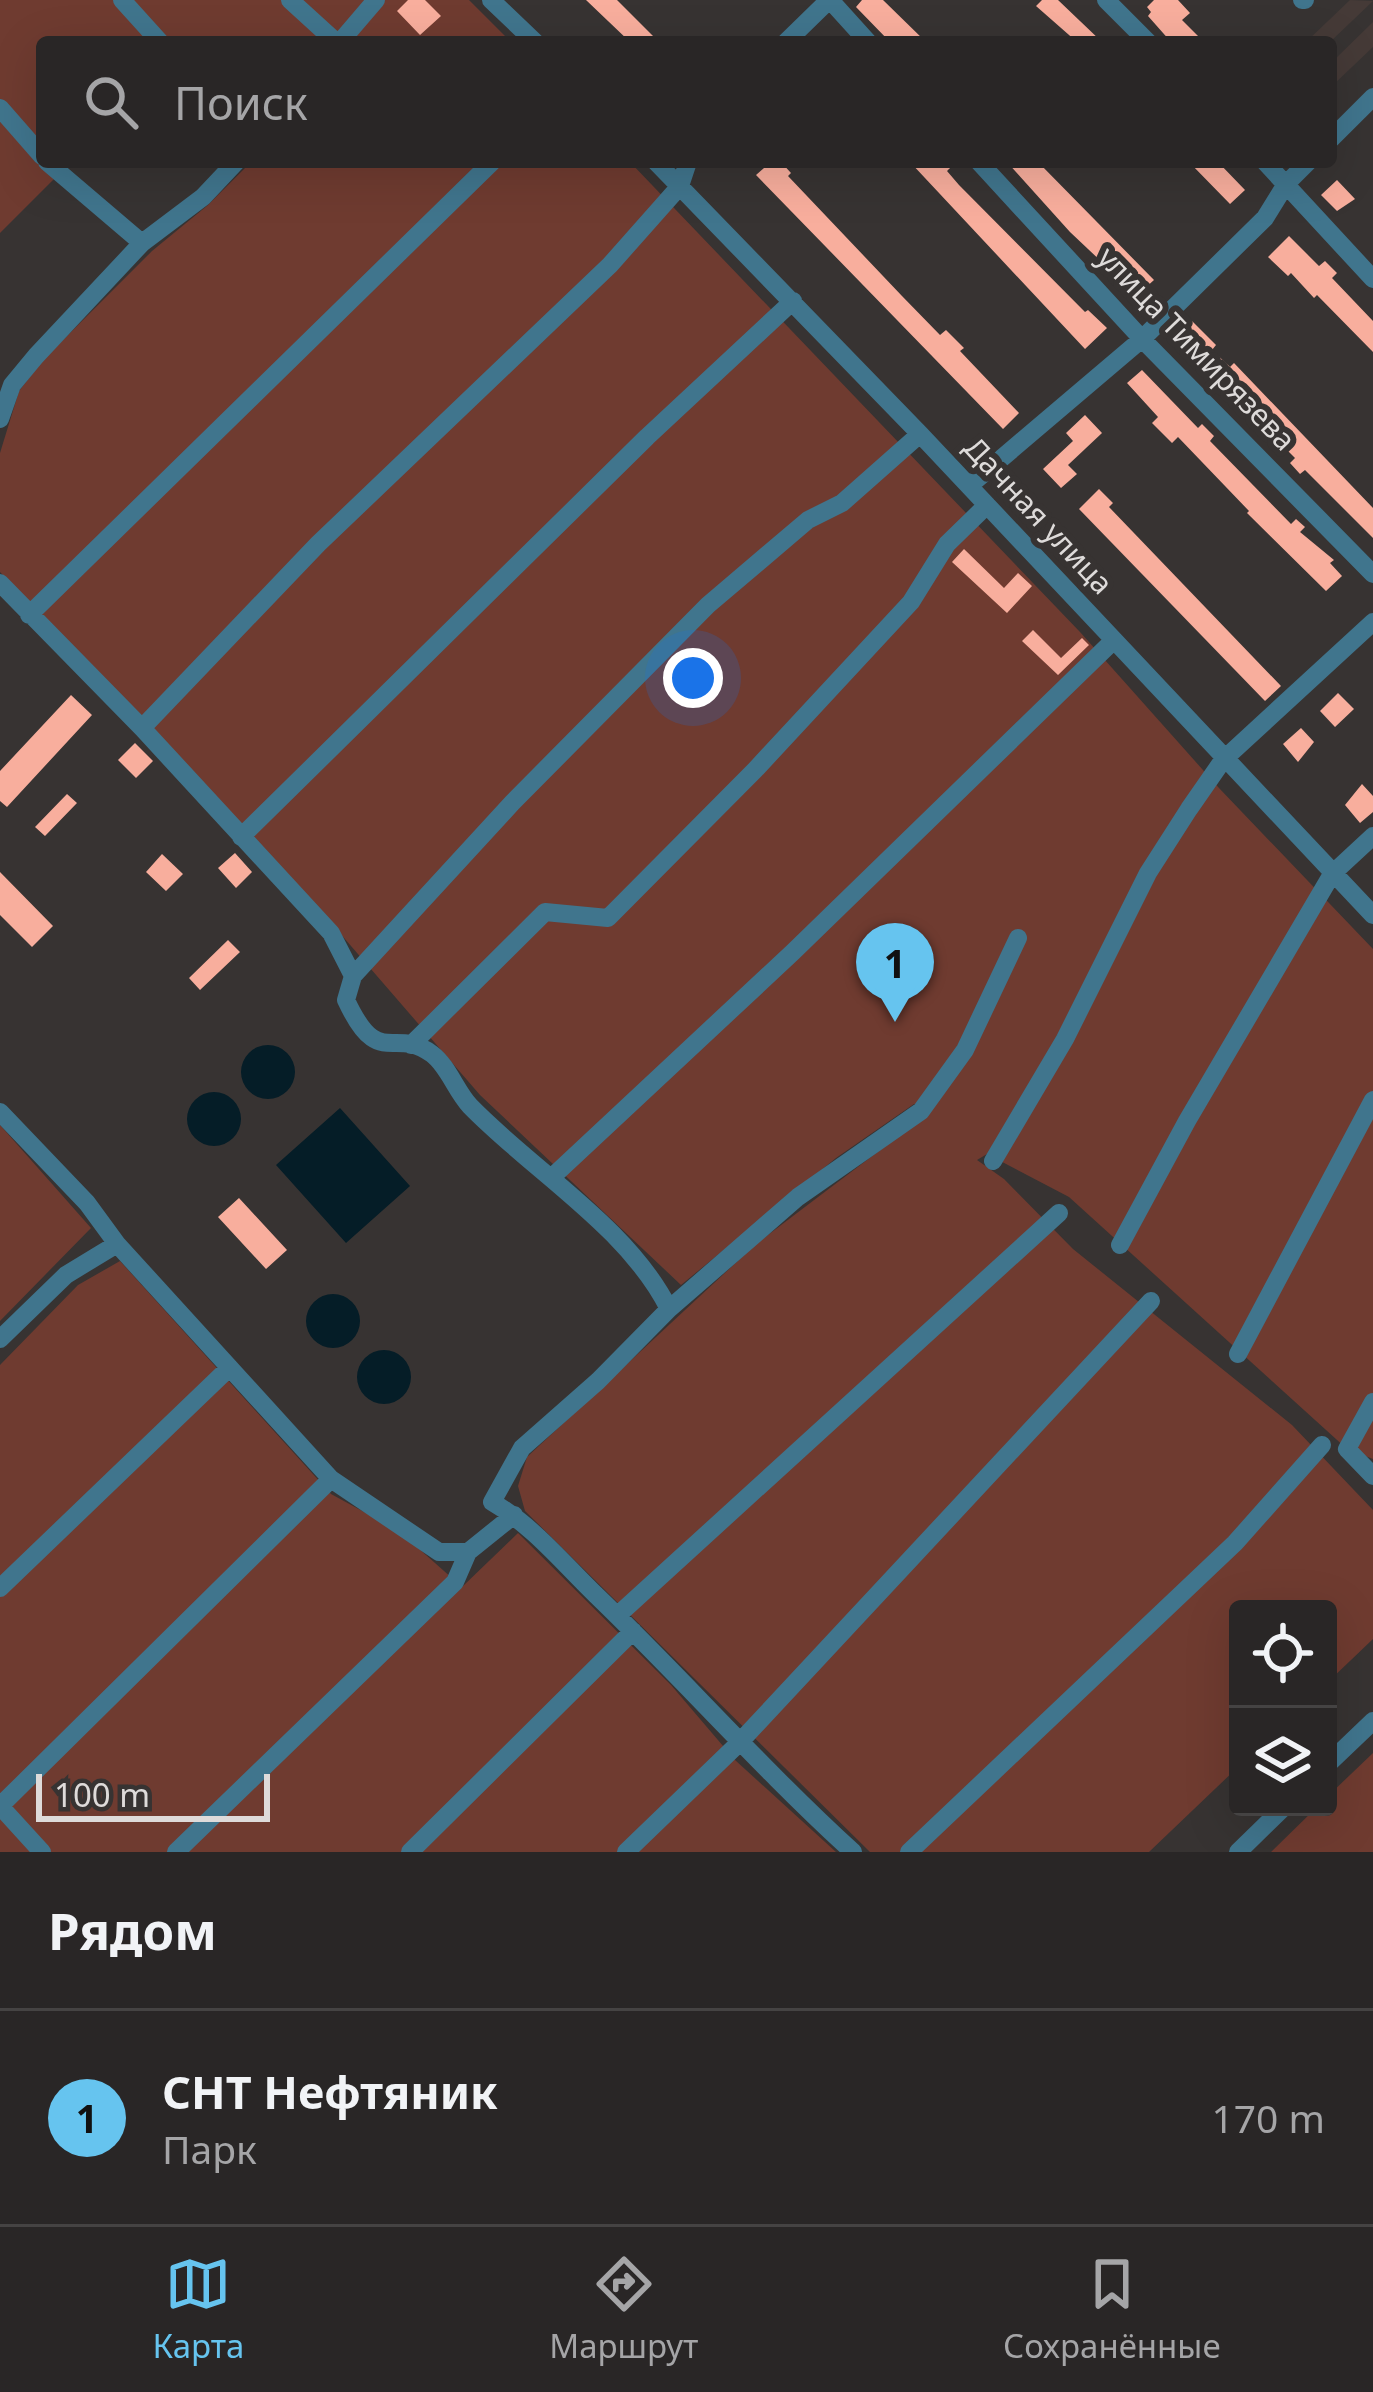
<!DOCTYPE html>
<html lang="ru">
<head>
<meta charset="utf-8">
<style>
	:root { --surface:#292626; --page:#353232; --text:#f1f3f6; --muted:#a5a5a7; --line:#454343; --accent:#66c4ef }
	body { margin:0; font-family:"Noto Sans",sans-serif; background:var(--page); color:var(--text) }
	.controls { position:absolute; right:36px; bottom:36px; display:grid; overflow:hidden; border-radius:12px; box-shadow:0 12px 48px #0002 }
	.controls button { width:108px; height:108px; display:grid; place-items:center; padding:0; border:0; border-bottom:3px solid var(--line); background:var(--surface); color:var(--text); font:60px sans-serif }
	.scale { position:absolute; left:36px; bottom:30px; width:234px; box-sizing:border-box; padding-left:12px; border:6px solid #dedbda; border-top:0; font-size:33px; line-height:42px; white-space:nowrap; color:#dedbda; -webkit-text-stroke:9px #373332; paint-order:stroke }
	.you { position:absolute; left:693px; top:678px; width:42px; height:42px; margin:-30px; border:9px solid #fff; border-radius:50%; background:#1a73e8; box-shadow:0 0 0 18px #1a73e833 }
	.badge { display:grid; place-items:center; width:78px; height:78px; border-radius:50%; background:var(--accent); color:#111; font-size:39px; font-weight:700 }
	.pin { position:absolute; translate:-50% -99px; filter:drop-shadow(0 3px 6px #0008) }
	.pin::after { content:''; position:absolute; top:63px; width:42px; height:36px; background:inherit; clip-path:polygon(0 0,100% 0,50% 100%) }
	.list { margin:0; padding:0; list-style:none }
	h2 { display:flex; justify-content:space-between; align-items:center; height:156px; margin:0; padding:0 48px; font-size:51px }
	h2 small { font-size:39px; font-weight:400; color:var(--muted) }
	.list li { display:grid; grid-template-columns:78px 1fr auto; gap:36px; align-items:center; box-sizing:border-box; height:216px; padding:0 48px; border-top:3px solid var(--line) }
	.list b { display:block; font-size:45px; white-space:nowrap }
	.list p { margin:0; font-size:39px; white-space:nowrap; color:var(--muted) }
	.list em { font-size:39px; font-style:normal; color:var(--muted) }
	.icon { flex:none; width:66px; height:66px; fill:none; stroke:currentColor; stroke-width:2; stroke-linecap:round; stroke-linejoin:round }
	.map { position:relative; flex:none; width:1373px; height:1852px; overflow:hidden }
	.search { position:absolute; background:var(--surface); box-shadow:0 12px 48px #0002; left:36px; right:36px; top:36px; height:132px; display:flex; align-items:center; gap:30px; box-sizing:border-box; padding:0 42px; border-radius:12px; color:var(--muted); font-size:45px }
	.sheet { height:372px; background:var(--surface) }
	nav { display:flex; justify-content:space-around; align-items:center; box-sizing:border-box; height:168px; border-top:3px solid var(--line); background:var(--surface); font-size:33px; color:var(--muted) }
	nav a { display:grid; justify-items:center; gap:6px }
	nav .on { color:var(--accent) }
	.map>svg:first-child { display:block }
	.built { fill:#453a37 }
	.green { fill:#6f3b30 }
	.water { fill:#051d27 }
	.building { fill:#f8ae9d }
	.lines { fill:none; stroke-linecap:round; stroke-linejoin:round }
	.minor { stroke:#40758d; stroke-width:18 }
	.labels { text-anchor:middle; stroke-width:12; stroke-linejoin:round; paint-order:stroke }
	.street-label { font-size:30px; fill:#dedbda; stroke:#373332 }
</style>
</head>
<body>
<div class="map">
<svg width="1373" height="1852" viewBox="0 0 1373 1852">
	<rect width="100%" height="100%" fill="#373332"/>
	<!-- built -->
	<path class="built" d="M1350 0 1373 1 1330 42H1306Z
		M1373 22V47L1331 87V63Z"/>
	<!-- green -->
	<path class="green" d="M0 0H469L511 42H42V162H71L0 233Z
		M251 162H630L1080 632 1219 788 1373 949V1459L1347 1449 1069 1197 987 1154 977 1160 1004 1179 1073 1249 1292 1425 1373 1510V1639L1328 1682V1609H1238V1767L1149 1852H870L525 1511 518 1486 527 1457 756 1244 929 1113 914 1104 836 1158 681 1285 480 1095 306 894 0 572V453L19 391 42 361 152 251 208 205Z
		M0 1125 91 1228 0 1321Z
		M120 1261 331 1494 399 1531 462 1587 518 1533 671 1685 735 1760 836 1852H0V1365L78 1285Z
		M1373 1753V1852H1271L1317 1807H1328V1796Z"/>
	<!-- water -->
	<path class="water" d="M241 1072a27 27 0 1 1 54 0a27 27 0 1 1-54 0Z
		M187 1119a27 27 0 1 1 54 0a27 27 0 1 1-54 0Z
		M340 1108 410 1186 346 1243 276 1165Z
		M306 1321a27 27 0 1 1 54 0a27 27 0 1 1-54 0Z
		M357 1377a27 27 0 1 1 54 0a27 27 0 1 1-54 0Z"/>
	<!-- building -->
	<path class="building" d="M408 0H425L441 16 420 35 397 11Z
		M586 0H617L659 42H630Z
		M862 0H883L926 42H890L856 7Z
		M1042 0H1058L1102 42H1077L1036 6Z
		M1154 0H1178L1190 13 1182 20 1204 42H1171L1148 16 1151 12 1147 7Z
		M759 162H781L791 173 788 176 902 296 940 335 946 330 964 348 960 351 1019 413 1003 429 756 175 764 168Z
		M910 162H956L947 171 959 185 1085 312 1088 310 1107 328 1085 349Z
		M1007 162H1038L1154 280 1134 298 1122 285 1124 283 1070 232Z
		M1189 162H1218L1245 190 1230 204Z
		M1337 180 1355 199 1337 211 1321 195Z
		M1289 236 1319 266 1325 261 1337 273 1332 278 1373 321V352L1317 295 1314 298 1291 273 1288 276 1268 257Z
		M1191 320 1216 345 1212 350 1230 367 1234 363 1373 508V538L1305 470 1300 474 1290 463 1295 458 1174 337Z
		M1142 370 1198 428 1202 424 1214 436 1210 441 1291 524 1296 519 1305 527 1300 532 1334 560 1330 563 1342 576 1326 591 1247 513 1249 511 1178 437 1172 443 1152 423 1158 417 1127 383Z
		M1085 415 1102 433 1068 465 1077 474 1061 488 1043 469 1073 441 1066 433Z
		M1099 489 1113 503 1109 507 1281 686 1265 701 1079 509Z
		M964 549 1004 588 1018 573 1032 586 1007 613 952 562Z
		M1033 630 1061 658 1082 638 1089 645 1058 675 1022 641Z
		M1338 693 1354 709 1335 727 1320 711Z
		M71 695 92 715 7 807 0 801V771Z
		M1301 728 1314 742 1298 762 1283 744Z
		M135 743 153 761 136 778 118 760Z
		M1362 784 1373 796V812L1360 823 1345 805Z
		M67 794 77 803 45 836 35 827Z
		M235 853 252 872 236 888 218 868Z
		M162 854 183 874 166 891 146 872Z
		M0 872 53 926 32 947 0 915Z
		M228 940 240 952 200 990 189 978Z
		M239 1198 287 1250 266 1269 218 1217Z"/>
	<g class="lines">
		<!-- minor -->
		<path class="minor" d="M122 0 160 42
			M290 0 336 42
			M491 0 535 42
			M830 0 868 42
			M1106 0 1148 42
			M1302 0H1305
			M340 42 376 0
			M786 42 829 0
			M0 108 42 156
			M1331 139 1373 97
			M47 162 142 243
			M656 162 920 434 1373 915
			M979 162 1142 339 1373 574
			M1265 162 1373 279
			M0 419 12 385 36 356 142 243 203 197 236 162
			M969 486 1142 339 1265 218 1286 184 1308 162
			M0 583 142 728 331 933 353 976 346 1000C379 1071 392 1025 432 1054 448 1066 456 1091 470 1106 533 1171 628 1227 669 1309
			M29 615 492 162
			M142 728 318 544 610 265 680 186 688 162
			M241 837 647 437 793 301
			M353 976 512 803 708 605 808 520 842 503 920 434
			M411 1045 545 912 608 918 755 770 911 602 947 544 987 505
			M0 1112 87 1203 117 1244 331 1479 439 1552H468L514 1515
			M993 1161 1065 1039 1148 873 1189 809 1223 760 1373 622
			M551 1178 793 952 1113 641
			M1120 1245 1187 1121 1332 874 1373 836
			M0 1339 66 1275 117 1244
			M1238 1354 1373 1100
			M1373 1402 1347 1449 1373 1476
			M0 1588 229 1368
			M618 1615 1059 1213
			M1328 1764 1373 1721
			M0 1806 331 1479
			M0 1806 42 1852
			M176 1852 455 1582 468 1552
			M410 1852 633 1631
			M626 1852 738 1744 1151 1301
			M853 1852C763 1770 683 1679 596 1595 563 1563 532 1525 492 1502L522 1448 598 1381 669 1309 798 1197 921 1111 965 1050 1018 938
			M909 1852 1235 1543 1322 1445
			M1238 1852 1284 1807"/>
	</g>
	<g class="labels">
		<!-- street labels -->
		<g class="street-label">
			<text transform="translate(1196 349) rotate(46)" y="10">улица Тимирязева</text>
			<text transform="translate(1038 516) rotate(47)" y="10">Дачная улица</text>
		</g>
	</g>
</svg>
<div class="controls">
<button><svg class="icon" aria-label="locate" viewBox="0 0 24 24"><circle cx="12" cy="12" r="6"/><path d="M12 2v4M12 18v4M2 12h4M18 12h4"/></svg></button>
<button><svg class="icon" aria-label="layers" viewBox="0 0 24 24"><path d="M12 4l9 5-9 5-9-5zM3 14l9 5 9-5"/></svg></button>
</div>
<div class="scale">100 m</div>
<div class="you"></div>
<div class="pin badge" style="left:895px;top:1022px">1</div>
<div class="search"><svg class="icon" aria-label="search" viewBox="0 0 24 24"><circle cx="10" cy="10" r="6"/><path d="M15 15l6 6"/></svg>Поиск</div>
</div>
<section class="sheet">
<h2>Рядом<small></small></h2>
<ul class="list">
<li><span class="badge">1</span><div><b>СНТ Нефтяник</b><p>Парк</p></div><em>170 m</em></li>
</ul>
</section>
<nav>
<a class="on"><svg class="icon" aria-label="map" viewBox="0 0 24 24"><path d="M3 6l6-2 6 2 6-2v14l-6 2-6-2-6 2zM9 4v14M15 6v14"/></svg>Карта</a>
<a><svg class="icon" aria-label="directions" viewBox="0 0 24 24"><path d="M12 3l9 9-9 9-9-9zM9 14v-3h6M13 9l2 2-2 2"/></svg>Маршрут</a>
<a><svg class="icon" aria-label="saved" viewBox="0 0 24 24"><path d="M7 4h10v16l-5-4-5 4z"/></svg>Сохранённые</a>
</nav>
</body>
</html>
